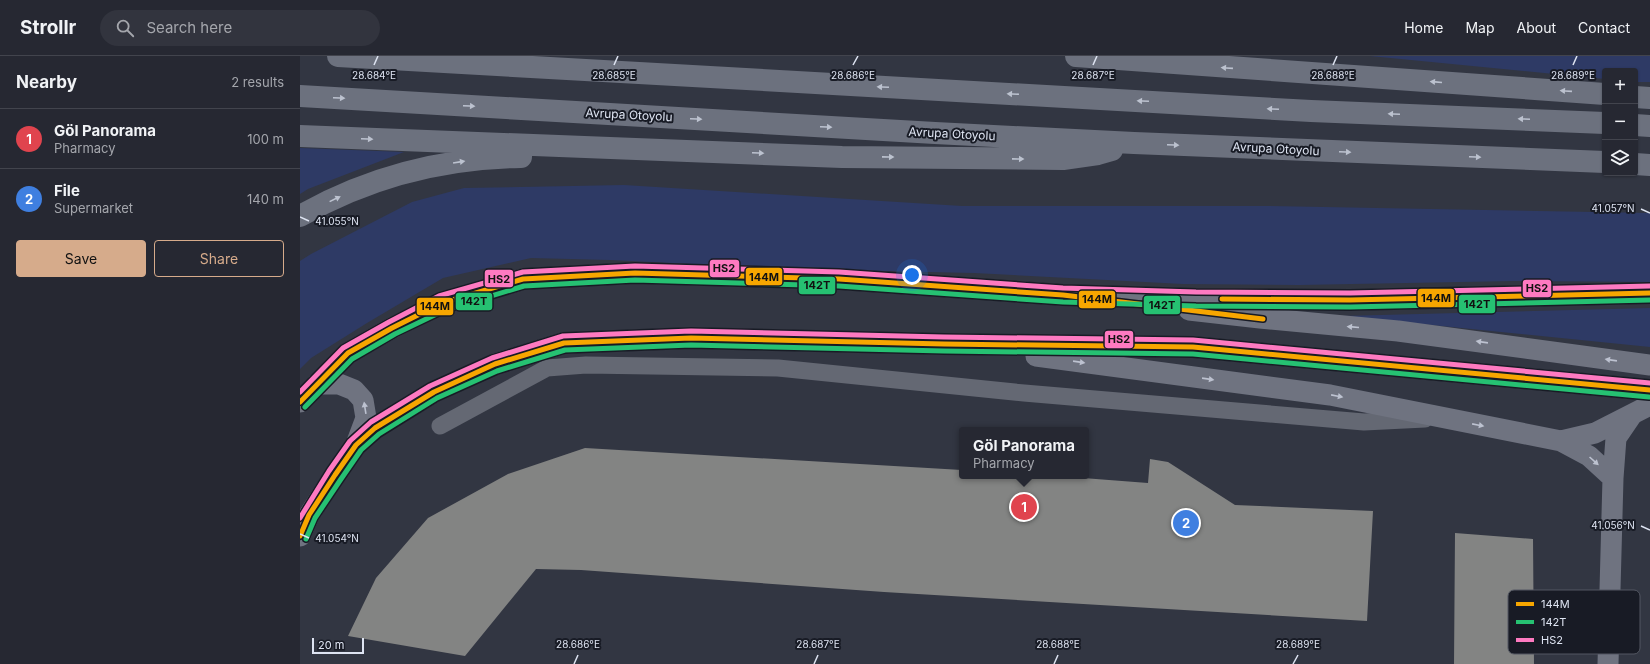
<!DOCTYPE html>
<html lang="en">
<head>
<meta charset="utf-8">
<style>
	:root { --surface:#262832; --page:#32343e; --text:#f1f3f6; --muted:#a4a6ac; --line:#42444d; --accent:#d6ab8b }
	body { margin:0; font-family:Inter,sans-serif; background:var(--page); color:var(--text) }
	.controls { position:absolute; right:12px; top:12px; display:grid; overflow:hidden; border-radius:4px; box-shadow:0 1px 3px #0004 }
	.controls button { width:36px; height:36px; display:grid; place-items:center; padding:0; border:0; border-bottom:1px solid var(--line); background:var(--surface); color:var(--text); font:20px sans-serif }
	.scale { position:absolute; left:12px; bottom:10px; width:52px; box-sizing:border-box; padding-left:4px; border:2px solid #dee4f2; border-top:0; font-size:11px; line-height:14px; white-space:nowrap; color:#dee4f2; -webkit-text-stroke:3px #181b25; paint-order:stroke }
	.you { position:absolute; left:612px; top:219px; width:14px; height:14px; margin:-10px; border:3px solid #fff; border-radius:50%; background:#1a73e8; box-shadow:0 0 0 6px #1a73e833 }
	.badge { display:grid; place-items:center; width:26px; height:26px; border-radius:50%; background:var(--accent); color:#fff; font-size:13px; font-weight:700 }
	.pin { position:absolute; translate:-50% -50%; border:2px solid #fff; box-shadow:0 1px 4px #0006 }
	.popup { position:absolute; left:659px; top:371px; width:130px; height:52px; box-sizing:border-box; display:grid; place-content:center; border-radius:4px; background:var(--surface); filter:drop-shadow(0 1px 3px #0005); font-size:13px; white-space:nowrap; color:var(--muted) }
	.popup b { font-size:15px; color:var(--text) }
	.popup::after { content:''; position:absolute; left:50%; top:100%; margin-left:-8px; border:8px solid transparent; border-top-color:var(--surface) }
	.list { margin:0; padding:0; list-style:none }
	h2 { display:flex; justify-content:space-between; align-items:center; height:52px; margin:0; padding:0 16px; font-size:17px }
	h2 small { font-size:13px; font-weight:400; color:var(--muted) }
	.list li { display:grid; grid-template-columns:26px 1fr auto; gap:12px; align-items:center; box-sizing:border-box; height:60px; padding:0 16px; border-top:1px solid var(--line) }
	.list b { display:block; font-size:15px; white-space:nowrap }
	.list p { margin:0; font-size:13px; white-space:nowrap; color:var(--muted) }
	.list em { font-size:13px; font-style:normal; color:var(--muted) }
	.actions { display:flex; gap:8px; padding:12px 16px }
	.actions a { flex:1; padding:9px 0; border:1px solid var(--accent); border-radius:4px; text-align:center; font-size:14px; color:var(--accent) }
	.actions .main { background:var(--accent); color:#111 }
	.icon { flex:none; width:22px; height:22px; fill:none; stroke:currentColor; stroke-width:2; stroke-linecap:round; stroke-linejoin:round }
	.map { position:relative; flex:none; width:1350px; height:608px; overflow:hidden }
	header { display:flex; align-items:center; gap:24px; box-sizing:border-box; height:56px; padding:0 20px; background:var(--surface); border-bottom:1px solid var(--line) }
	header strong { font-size:19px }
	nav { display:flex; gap:22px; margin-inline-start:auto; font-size:14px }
	.search { width:280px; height:36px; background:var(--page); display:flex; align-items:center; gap:10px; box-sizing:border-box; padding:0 14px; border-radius:22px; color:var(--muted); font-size:15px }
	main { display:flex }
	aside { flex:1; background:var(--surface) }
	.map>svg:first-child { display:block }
	.green { fill:#2e3a65 }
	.building { fill:#838483 }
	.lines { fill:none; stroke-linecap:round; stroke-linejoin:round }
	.minor { stroke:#646873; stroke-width:17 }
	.major { stroke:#6f7380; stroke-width:21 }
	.highway { stroke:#6c717e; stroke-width:22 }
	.bus-1-casing { stroke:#181b25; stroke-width:8 }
	.bus-2-casing { stroke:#181b25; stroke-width:8 }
	.bus-3-casing { stroke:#181b25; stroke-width:8 }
	.bus-1 { stroke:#f7a600; stroke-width:5 }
	.bus-2 { stroke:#26c172; stroke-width:5 }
	.bus-3 { stroke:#fe7ac1; stroke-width:5 }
	.oneway { fill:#bcc2cf }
	.oneway2 { fill:#bdc2d0 }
	.ticks { fill:none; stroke:#dee4f2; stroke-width:1.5 }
	.labels { text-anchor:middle; stroke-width:4; stroke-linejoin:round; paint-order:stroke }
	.street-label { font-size:12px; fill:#dee4f2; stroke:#181b25 }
	.key { fill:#181b25; stroke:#535762; stroke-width:1 }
	.key-label { font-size:11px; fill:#dee4f2 }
	.ticks-label { font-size:10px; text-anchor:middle; fill:#dee4f2; stroke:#181b25; stroke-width:4; stroke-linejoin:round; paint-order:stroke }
	.line-badge { stroke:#181b25; stroke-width:1.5 }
	.pale-badge-label { font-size:11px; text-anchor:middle; font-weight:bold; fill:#111 }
</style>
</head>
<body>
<header>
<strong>Strollr</strong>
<div class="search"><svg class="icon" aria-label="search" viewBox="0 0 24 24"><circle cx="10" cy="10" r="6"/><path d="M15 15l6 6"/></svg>Search here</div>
<nav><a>Home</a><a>Map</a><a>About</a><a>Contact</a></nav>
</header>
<main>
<aside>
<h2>Nearby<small>2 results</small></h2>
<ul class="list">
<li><span class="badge" style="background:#e0444e">1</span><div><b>Göl Panorama</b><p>Pharmacy</p></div><em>100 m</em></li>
<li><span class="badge" style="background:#3f7fe0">2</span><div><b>File</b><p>Supermarket</p></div><em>140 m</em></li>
</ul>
<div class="actions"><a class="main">Save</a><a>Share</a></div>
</aside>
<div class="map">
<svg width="1350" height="608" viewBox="0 0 1350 608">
	<rect width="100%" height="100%" fill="#323642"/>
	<!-- green -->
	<path class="green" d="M1070 0H1350V26H1335V15H1305V23Z
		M0 92 104 96 8 133 0 138Z
		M324 129 662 150H968L1350 157V226L1214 225 999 229 883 228 674 217 495 213 310 204 231 202 143 222 67 267 11 302 0 313V205L11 198 112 146 164 132Z
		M1350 252V291L1042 260Z"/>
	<!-- building -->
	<path class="building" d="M285 392 662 414V420H757L848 427 850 403 868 406 935 449 1073 455 1067 565 584 536 281 514 236 513 165 600 48 580 76 522 128 462 208 418Z
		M1155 477 1233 483 1234 608H1154Z"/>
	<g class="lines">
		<!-- minor -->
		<path class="minor" d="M140 370 247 312 286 309 478 312 724 337 1064 366 1125 363"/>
		<!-- major -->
		<path class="major" d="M889 254 960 262 1098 275 1350 309
			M736 300 1030 339 1261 385 1289 400 1313 422 1316 382 1331 360
			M17 328H39L54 334 63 344 66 362 57 386
			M0 346 48 297 92 272 142 247 223 223 335 217 539 223 763 239 896 243 1050 244 1350 237
			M1261 385 1295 377 1350 349
			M0 480 9 459 35 419 56 389 75 372 134 336 195 308 264 287 391 282 644 288 893 291 1350 334
			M1308 608 1313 422"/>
		<!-- highway -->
		<path class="highway" d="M38 0 1011 55 1305 67
			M776 0 1305 38
			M0 40 635 77 834 87 1305 106
			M1335 41 1350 42
			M1335 69 1350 70
			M0 80 542 101 763 103 798 98 812 94
			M1335 108 1350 109
			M0 160C67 122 143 102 221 101"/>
		<defs>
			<path id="bus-1" d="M922 243 1050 244 1350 237
				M0 346 48 297 92 272 142 247 223 223 335 217 539 223 763 239 963 263
				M0 480 9 459 35 419 56 389 75 372 134 336 195 308 264 287 391 282 644 288 893 291 1350 334"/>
			<path id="bus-2" d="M5 351 52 303 95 278 145 254 224 230 335 224 539 230 763 246 896 250 1050 251 1350 244
				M6 483 15 462 41 423 61 394 79 378 137 342 197 315 265 294 391 289 644 295 893 298 1349 341"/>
			<path id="bus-3" d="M0 336 43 292 89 266 139 240 223 216 335 210 539 216 763 232 896 236 1050 237 1350 230
				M0 462 29 415 50 385 71 366 130 330 192 302 263 280 391 275 644 281 893 284 1350 327"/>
		</defs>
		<!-- bus-1 casing -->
		<use href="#bus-1" class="bus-1-casing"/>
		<!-- bus-2 casing -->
		<use href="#bus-2" class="bus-2-casing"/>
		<!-- bus-3 casing -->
		<use href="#bus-3" class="bus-3-casing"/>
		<!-- bus-1 -->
		<use href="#bus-1" class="bus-1"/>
		<!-- bus-2 -->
		<use href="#bus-2" class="bus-2"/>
		<!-- bus-3 -->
		<use href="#bus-3" class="bus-3"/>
	</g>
	<!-- one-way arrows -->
	<defs><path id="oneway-solid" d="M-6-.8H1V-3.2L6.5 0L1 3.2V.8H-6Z"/></defs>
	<g class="oneway">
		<use href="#oneway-solid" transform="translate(927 12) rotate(-176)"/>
		<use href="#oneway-solid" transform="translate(1136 26) rotate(-175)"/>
		<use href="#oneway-solid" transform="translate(583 31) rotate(-177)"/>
		<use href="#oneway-solid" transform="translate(1266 35) rotate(-176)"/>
		<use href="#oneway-solid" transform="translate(713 38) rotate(-177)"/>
		<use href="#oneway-solid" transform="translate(39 42) rotate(3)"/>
		<use href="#oneway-solid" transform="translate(843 45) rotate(-177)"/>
		<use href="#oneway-solid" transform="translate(169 50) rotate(3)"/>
		<use href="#oneway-solid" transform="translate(973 53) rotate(-177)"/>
		<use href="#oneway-solid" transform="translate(1094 58) rotate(-178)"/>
		<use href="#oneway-solid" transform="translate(396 63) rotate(3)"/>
		<use href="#oneway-solid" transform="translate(1224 63) rotate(-178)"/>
		<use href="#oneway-solid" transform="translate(526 71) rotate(3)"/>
		<use href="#oneway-solid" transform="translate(67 83) rotate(3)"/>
		<use href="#oneway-solid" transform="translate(873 89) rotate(3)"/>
		<use href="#oneway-solid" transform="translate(1045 96) rotate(3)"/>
		<use href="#oneway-solid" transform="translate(458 97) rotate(3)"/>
		<use href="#oneway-solid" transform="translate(588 101) rotate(1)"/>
		<use href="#oneway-solid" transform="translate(1175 101) rotate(2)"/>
		<use href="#oneway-solid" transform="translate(718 103) rotate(1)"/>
		<use href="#oneway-solid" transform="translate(159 106) rotate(-9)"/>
		<use href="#oneway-solid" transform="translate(35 143) rotate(-26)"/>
	</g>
	<g class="oneway2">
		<use href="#oneway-solid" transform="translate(1053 271) rotate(-175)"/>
		<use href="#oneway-solid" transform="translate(1182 286) rotate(-172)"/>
		<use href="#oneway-solid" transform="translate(1311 304) rotate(-172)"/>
		<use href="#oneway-solid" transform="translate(779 306) rotate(8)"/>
		<use href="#oneway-solid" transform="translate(908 323) rotate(8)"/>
		<use href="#oneway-solid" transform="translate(1037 340) rotate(11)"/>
		<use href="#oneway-solid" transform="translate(65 352) rotate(-99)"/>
		<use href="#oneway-solid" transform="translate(1178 369) rotate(11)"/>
		<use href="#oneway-solid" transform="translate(1294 405) rotate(42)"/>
	</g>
	<!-- ticks -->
	<path class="ticks" d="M74 9 78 0M314 9 318 0M553 9 558 0M793 9 797 0M1033 9 1037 0M1273 9 1277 0M1341 153 1350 157M0 161 9 165M1341 470 1350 474M0 478 9 482M274 608 278 599M514 608 518 599M754 608 758 599M993 608 998 599"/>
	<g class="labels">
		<!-- street labels -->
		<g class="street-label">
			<text transform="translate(329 59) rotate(3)" y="4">Avrupa Otoyolu</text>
			<text transform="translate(652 78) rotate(3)" y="4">Avrupa Otoyolu</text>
			<text transform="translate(976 93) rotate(3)" y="4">Avrupa Otoyolu</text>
		</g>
	</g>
	<!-- legend -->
	<rect x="1208" y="534" width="132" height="64" rx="6" class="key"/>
	<rect x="1216" y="546" width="18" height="4" fill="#f7a600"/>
	<rect x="1216" y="564" width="18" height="4" fill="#26c172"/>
	<rect x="1216" y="582" width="18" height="4" fill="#fe7ac1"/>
	<g class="key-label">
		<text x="1241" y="552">144M</text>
		<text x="1241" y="570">142T</text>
		<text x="1241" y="588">HS2</text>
	</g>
	<g class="ticks-label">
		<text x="74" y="23">28.684°E</text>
		<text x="314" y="23">28.685°E</text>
		<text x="553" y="23">28.686°E</text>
		<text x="793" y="23">28.687°E</text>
		<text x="1033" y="23">28.688°E</text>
		<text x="1273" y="23">28.689°E</text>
		<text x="1313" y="156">41.057°N</text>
		<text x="37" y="169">41.055°N</text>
		<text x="1313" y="473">41.056°N</text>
		<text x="37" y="486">41.054°N</text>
		<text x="278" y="592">28.686°E</text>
		<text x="518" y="592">28.687°E</text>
		<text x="758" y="592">28.688°E</text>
		<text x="998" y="592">28.689°E</text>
	</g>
	<g class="line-badge">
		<rect x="409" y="203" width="31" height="19" rx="4" fill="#fe7ac1"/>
		<rect x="445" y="211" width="38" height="19" rx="4" fill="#f7a600"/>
		<rect x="184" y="213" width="30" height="19" rx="4" fill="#fe7ac1"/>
		<rect x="498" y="220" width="38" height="19" rx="4" fill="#26c172"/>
		<rect x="1222" y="223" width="30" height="19" rx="4" fill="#fe7ac1"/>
		<rect x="1117" y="232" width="38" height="20" rx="4" fill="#f7a600"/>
		<rect x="778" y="234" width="38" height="19" rx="4" fill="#f7a600"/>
		<rect x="155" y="236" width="38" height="19" rx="4" fill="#26c172"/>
		<rect x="1158" y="238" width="38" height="20" rx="4" fill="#26c172"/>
		<rect x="843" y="239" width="38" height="20" rx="4" fill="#26c172"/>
		<rect x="116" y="241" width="38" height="19" rx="4" fill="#f7a600"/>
		<rect x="804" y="274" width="30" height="19" rx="4" fill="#fe7ac1"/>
	</g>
	<g class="pale-badge-label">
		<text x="424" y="216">HS2</text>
		<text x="464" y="225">144M</text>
		<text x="199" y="227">HS2</text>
		<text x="517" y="233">142T</text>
		<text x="1237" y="236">HS2</text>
		<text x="1136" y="246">144M</text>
		<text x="797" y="247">144M</text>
		<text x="174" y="249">142T</text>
		<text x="1177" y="252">142T</text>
		<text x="862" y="253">142T</text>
		<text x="135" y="254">144M</text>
		<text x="819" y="287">HS2</text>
	</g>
</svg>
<div class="controls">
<button>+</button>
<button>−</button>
<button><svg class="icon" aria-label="layers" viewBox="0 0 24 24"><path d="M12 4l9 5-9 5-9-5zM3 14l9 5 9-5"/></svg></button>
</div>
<div class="scale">20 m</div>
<div class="you"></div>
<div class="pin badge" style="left:724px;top:451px;background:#e0444e">1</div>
<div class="popup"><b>Göl Panorama</b>Pharmacy</div>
<div class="pin badge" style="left:886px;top:467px;background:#3f7fe0">2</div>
</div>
</main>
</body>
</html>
